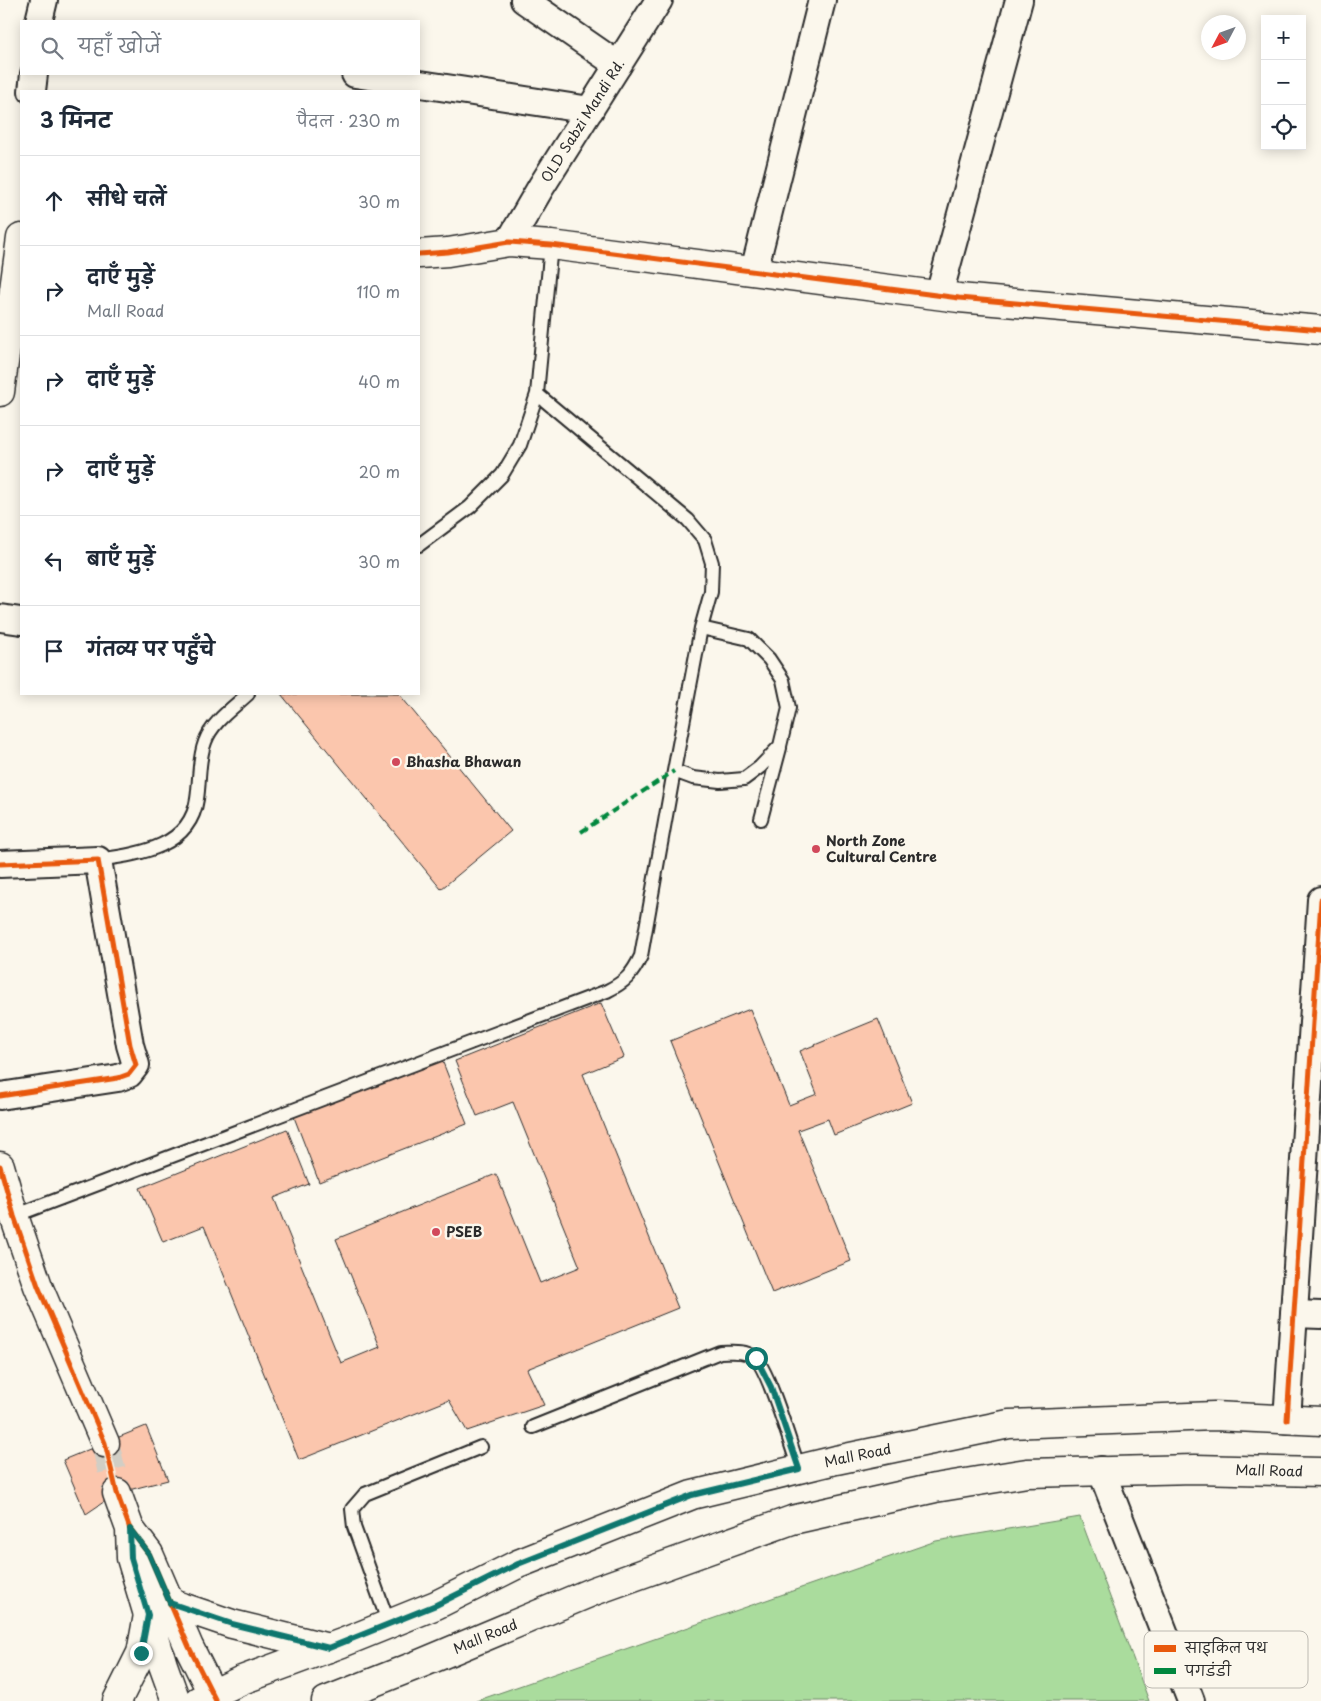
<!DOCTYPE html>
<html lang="hi">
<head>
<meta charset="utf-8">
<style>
	:root { --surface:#fff; --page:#f6f6f7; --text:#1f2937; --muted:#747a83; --line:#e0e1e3 }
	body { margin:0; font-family:"Playpen Sans","Playpen Sans Deva",sans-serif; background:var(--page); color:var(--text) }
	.controls { position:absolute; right:15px; top:15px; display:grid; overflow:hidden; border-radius:0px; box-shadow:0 2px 12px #0003 }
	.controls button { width:45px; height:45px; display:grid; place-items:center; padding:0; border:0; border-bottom:1px solid var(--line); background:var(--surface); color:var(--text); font:25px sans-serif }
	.compass { position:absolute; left:1201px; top:15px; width:45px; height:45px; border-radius:50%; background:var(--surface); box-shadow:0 2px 12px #0003; rotate:229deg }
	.stop { position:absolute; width:15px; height:15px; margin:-11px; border:4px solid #0f766e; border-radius:50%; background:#fff }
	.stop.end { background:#0f766e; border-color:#fff; box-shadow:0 1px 5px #0008 }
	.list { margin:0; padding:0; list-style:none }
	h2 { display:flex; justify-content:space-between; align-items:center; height:65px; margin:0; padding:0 20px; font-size:21px }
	h2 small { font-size:16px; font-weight:400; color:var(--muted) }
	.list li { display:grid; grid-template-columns:32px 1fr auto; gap:15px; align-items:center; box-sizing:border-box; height:90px; padding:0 20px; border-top:1px solid var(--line) }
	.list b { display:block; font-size:19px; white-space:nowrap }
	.list p { margin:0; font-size:16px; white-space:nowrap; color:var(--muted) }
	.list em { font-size:16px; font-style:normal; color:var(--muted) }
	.icon { flex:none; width:28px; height:28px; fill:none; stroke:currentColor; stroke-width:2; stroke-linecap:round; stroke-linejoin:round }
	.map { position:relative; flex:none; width:1321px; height:1701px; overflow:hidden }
	.search { position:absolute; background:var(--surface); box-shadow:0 2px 12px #0003; left:20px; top:20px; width:400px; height:55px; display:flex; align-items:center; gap:12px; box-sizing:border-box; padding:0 18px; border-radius:0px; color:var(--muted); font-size:19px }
	.panel { position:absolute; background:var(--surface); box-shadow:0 2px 12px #0003; left:20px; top:90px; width:400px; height:605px; border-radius:0px }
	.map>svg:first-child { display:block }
	.green { fill:#aadc9d; stroke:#6a8464 }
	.building { fill:#fbc6ad; stroke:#2b2b2b }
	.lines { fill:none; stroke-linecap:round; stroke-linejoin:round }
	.secondary-tunnel { stroke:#d1cec5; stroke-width:28; stroke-dasharray:28 14; stroke-linecap:butt }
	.lane-casing { stroke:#2b2b2b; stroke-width:16 }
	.street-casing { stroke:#2b2b2b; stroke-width:30 }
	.secondary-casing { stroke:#2b2b2b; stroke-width:31 }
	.primary-casing { stroke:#2b2b2b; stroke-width:31 }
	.lane { stroke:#fbf7ec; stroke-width:12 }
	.street { stroke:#fbf7ec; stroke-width:26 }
	.secondary { stroke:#fbf7ec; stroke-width:28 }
	.primary { stroke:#fbf7ec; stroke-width:28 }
	.quiet { stroke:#00873e; stroke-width:4; stroke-dasharray:8 4; stroke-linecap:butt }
	.cycleway-casing { stroke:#fbf7ec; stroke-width:8 }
	.cycleway { stroke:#e8590c; stroke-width:5 }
	.route { stroke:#0f766e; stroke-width:6 }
	.poi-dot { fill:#d1495b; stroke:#fbf7ec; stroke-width:2 }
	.labels { text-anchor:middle; stroke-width:5; stroke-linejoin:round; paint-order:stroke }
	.street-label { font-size:14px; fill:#2b2b2b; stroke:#fbf7ec }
	.poi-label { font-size:14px; font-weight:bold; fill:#2b2b2b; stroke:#fbf7ec; text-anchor:start }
	.key { fill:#fbf7ec; stroke:#bdbab2; stroke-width:1 }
	.key-label { font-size:14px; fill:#2b2b2b }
</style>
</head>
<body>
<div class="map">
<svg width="1321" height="1701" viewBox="0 0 1321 1701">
	<rect width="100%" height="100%" fill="#fbf7ec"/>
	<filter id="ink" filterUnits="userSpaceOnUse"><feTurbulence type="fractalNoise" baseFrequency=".02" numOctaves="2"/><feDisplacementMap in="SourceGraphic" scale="10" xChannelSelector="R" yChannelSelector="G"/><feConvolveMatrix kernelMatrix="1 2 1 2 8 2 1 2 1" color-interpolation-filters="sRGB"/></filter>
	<g filter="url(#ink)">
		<!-- green -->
		<path class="green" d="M1080 1517 1149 1701H476L936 1541Z"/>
		<!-- building -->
		<path class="building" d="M281 694H399L511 831 441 889Z
			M601 1003 624 1057 583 1074 678 1308 527 1369 544 1405 467 1431 449 1400 299 1460 204 1226 163 1242 140 1188 287 1129 309 1184 274 1198 341 1363 380 1347 336 1239 496 1174 540 1283 580 1267 513 1102 477 1116 455 1061Z
			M750 1009 789 1105 817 1094 800 1051 878 1019 912 1103 834 1135 828 1119 798 1130 851 1261 772 1293 670 1041Z
			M442 1060 467 1124 319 1182 294 1117Z
			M146 1426 168 1480 117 1493 86 1514 63 1460Z"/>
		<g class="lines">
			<!-- secondary-tunnel -->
			<path class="secondary-tunnel" d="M105 1443 117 1493"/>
			<defs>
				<path id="lane" d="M419 545 470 507 502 475 520 445 537 394 551 245
					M674 771 693 778 720 781 744 779 760 767 780 746 789 708 783 680 769 659 749 639 701 628
					M761 819 780 748
					M98 860C138 854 190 848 197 799 200 780 198 760 205 742 212 722 233 708 248 694
					M14 1216 607 991C625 982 632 975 641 956L674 771 701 628 711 592 712 563 705 540 688 520 537 394
					M533 1427 720 1352C732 1352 744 1350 754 1357 768 1367 792 1449 799 1469
					M389 1624 354 1527 352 1509 365 1494 481 1447"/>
				<g id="street">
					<path d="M524 0 618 65"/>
					<path d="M39 21 44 0"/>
					<path d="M355 74 590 110"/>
					<path d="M32 91 34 74"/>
					<path id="s1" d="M509 242 541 187 659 0"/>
					<path d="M754 271 822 0"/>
					<path d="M939 295 1019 0"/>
					<path d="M0 618 21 621"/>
					<path d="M0 864 98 860 130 1045 136 1065 129 1074 118 1078 0 1096"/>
					<path d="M1294 1314 1321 1315"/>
					<path d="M1287 1420 1321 900"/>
					<path d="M1101 1470 1191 1701"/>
				</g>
				<path id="secondary" d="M419 254 448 252 509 242 551 245 959 298 1321 330
					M0 392 21 238
					M0 1166 14 1216 38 1286 105 1443
					M117 1493 130 1529 149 1554 189 1647 216 1701
					M130 1530 131 1558 163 1665 176 1701"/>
				<g id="primary">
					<path d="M170 1603 232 1624 329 1648"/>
					<path d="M117 1701 141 1653 148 1615"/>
					<path id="s2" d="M198 1701 242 1680 342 1643 436 1605 518 1564 692 1495 836 1460 1009 1424 1214 1416 1321 1421"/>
					<path id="s3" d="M326 1701 422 1663 594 1591 792 1520 935 1488 1027 1473 1195 1469 1321 1472"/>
				</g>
			</defs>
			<!-- lane casing -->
			<use href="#lane" class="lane-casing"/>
			<!-- street casing -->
			<use href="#street" class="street-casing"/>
			<!-- secondary casing -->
			<use href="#secondary" class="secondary-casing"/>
			<!-- primary casing -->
			<use href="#primary" class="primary-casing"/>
			<!-- lane -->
			<use href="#lane" class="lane"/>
			<!-- street -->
			<use href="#street" class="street"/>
			<!-- secondary -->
			<use href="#secondary" class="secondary"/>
			<!-- primary -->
			<use href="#primary" class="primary"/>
			<!-- quiet -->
			<path class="quiet" d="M581 832 674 771"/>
			<defs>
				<path id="cycleway" d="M419 254 448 252 509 242 551 245 959 298 1321 330
					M0 864 98 860 130 1045 136 1065 129 1074 118 1078 0 1096
					M0 1166 14 1216 38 1286 105 1443 117 1493 130 1529 149 1554 189 1647 216 1701
					M1287 1420 1321 900"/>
			</defs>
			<!-- cycleway casing -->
			<use href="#cycleway" class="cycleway-casing"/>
			<!-- cycleway -->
			<use href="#cycleway" class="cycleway"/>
		</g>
	</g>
	<g class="lines" filter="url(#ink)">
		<!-- route -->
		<path class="route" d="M141 1653 148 1615 131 1558 130 1529 149 1554 170 1603 232 1624 329 1648 436 1605 518 1564 692 1495 799 1469 771 1387 756 1358"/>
	</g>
	<!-- markers -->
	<g class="poi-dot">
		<circle cx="396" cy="762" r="5"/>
		<circle cx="816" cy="849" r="5"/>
		<circle cx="436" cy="1232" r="5"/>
	</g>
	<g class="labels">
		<!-- street labels -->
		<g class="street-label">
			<text dy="5" stroke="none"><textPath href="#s1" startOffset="142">OLD Sabzi Mandi Rd.</textPath></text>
			<text dy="5" stroke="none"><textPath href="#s2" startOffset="706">Mall Road</textPath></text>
			<text dy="5" stroke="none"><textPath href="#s3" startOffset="982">Mall Road</textPath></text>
			<text dy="5" stroke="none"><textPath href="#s3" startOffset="172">Mall Road</textPath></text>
		</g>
		<!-- poi labels -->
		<g class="poi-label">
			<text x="406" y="767">Bhasha Bhawan</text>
			<text x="826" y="846">North Zone<tspan x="826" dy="16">Cultural Centre</tspan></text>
			<text x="446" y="1237">PSEB</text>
		</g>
	</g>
	<!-- legend -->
	<rect x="1144" y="1631" width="164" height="57" rx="8" class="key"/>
	<rect x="1154" y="1645" width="22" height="7" fill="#e8590c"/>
	<rect x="1154" y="1668" width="22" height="6" fill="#00873e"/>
	<g class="key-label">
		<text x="1185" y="1653">साइकिल पथ</text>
		<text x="1185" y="1676">पगडंडी</text>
	</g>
</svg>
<div class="controls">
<button>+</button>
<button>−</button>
<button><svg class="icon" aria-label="locate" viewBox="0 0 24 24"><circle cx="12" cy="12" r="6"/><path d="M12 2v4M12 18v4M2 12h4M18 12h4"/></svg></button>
</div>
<svg class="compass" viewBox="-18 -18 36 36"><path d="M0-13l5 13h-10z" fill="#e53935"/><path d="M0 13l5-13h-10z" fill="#747a83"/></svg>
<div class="stop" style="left:756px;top:1358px"></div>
<div class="stop end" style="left:141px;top:1653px"></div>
<div class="search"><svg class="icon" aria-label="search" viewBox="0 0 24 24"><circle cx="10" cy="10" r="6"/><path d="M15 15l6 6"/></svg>यहाँ खोजें</div>
<section class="panel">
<h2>3 मिनट<small>पैदल · 230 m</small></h2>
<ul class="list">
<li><svg class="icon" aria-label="ahead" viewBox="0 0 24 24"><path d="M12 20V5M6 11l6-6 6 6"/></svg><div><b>सीधे चलें</b></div><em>30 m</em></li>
<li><svg class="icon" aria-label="right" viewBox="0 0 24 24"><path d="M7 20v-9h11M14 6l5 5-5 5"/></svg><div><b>दाएँ मुड़ें</b><p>Mall Road</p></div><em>110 m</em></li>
<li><svg class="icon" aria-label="right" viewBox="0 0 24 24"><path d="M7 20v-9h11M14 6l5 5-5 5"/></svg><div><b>दाएँ मुड़ें</b></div><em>40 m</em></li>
<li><svg class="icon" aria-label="right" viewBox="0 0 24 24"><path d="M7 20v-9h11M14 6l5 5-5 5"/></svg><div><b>दाएँ मुड़ें</b></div><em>20 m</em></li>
<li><svg class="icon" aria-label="left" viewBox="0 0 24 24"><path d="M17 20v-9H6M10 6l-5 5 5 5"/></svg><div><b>बाएँ मुड़ें</b></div><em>30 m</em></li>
<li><svg class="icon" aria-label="arrive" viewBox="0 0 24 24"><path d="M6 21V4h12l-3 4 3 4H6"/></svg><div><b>गंतव्य पर पहुँचे</b></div></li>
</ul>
</section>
</div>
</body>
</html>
